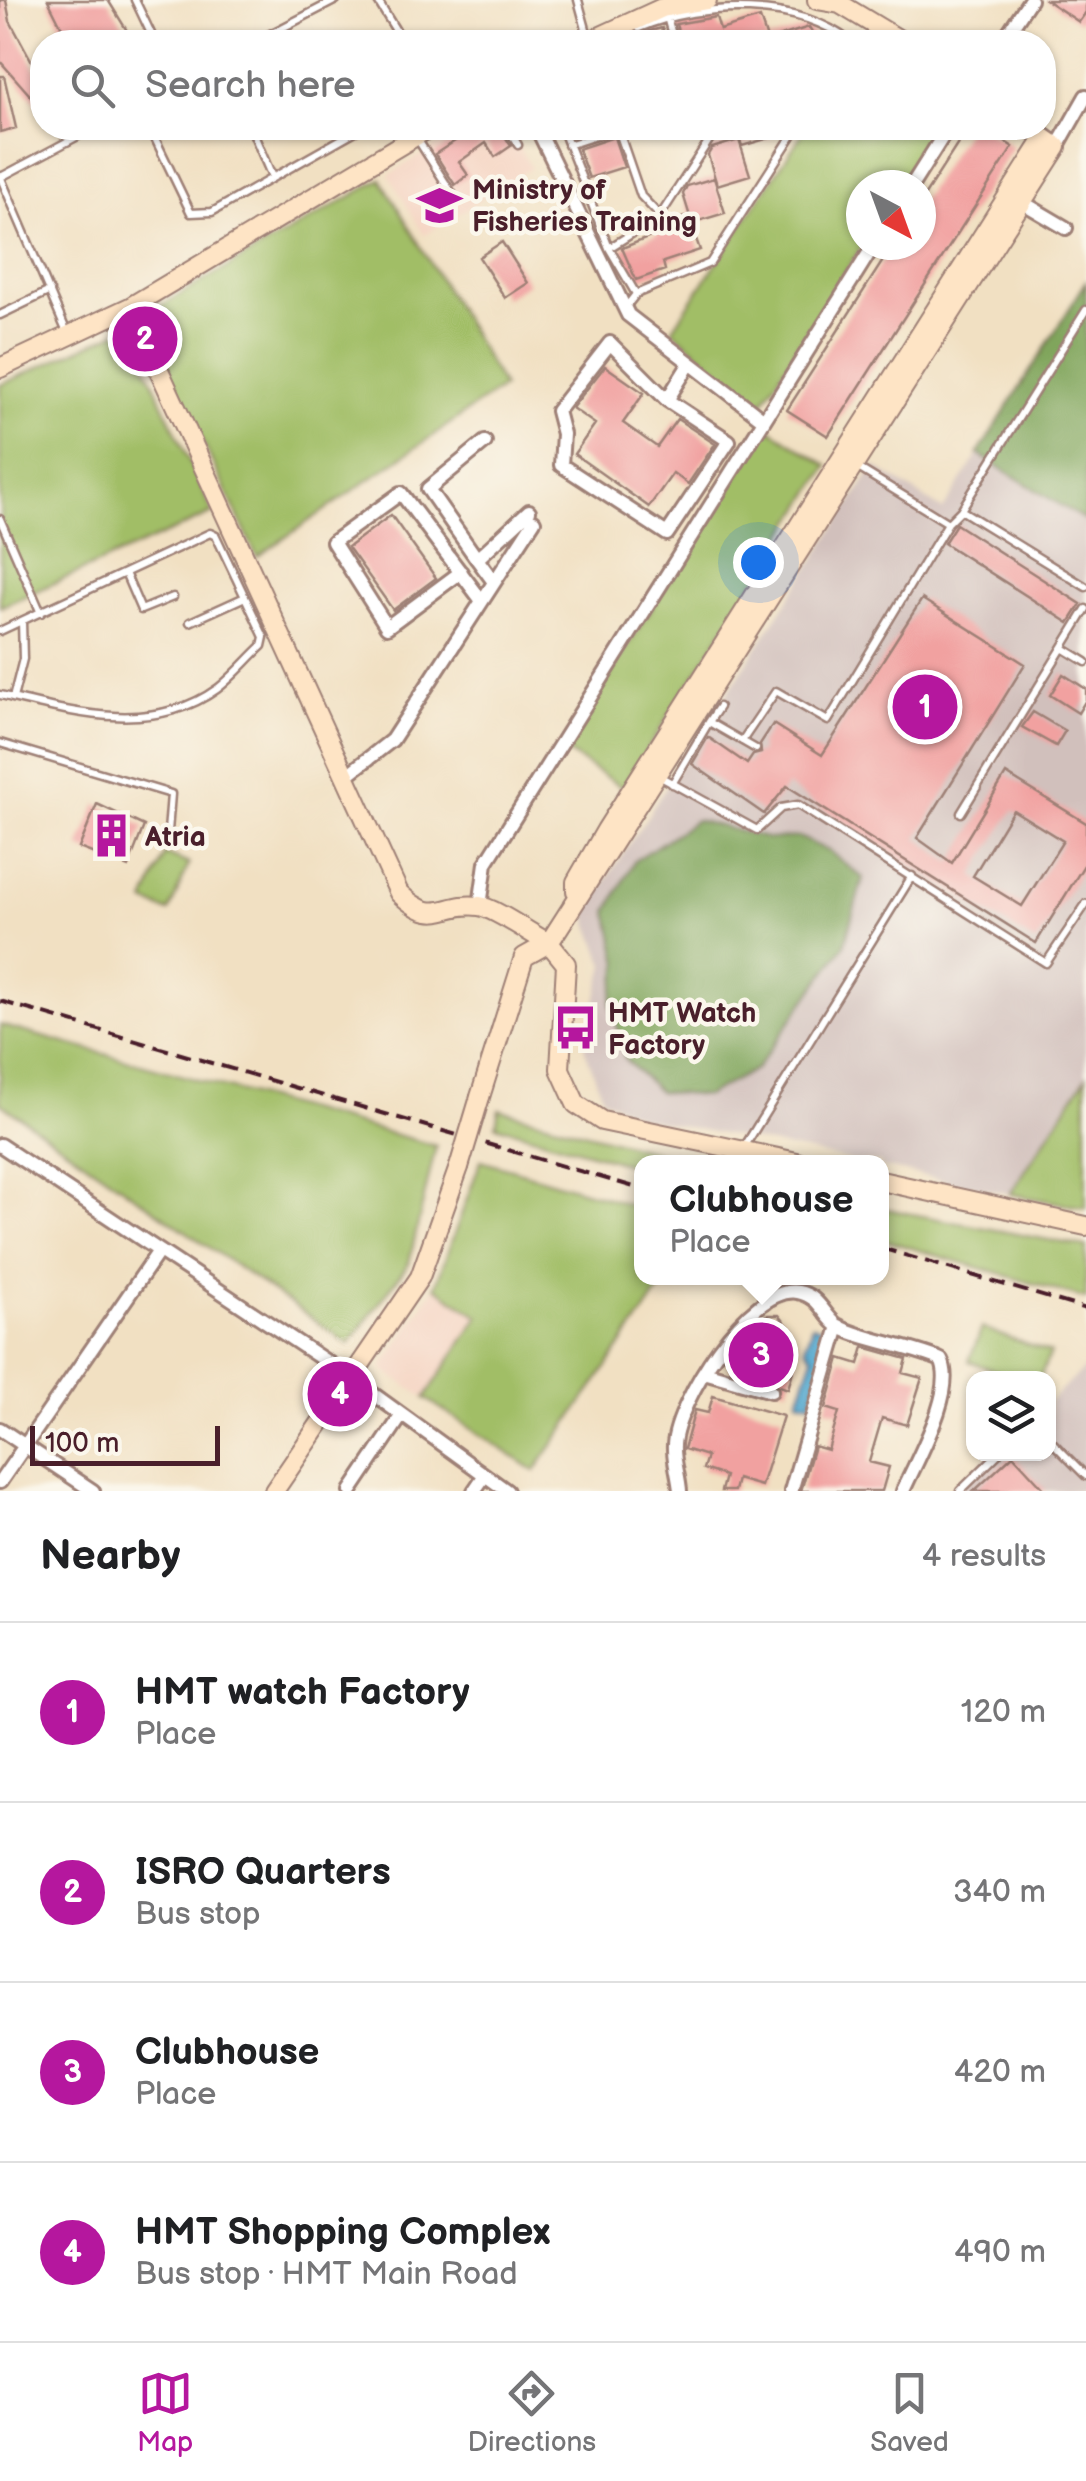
<!DOCTYPE html>
<html lang="en">
<head>
<meta charset="utf-8">
<style>
	:root { --surface:#fff; --page:#f2f2f2; --text:#202124; --muted:#757577; --line:#e0e0e0; --accent:#b5179e }
	body { margin:0; font-family:"Balsamiq Sans",sans-serif; background:var(--page); color:var(--text) }
	.controls { position:absolute; right:30px; bottom:30px; display:grid; overflow:hidden; border-radius:20px; box-shadow:0 2px 8px #0004 }
	.controls button { width:90px; height:90px; display:grid; place-items:center; padding:0; border:0; border-bottom:2px solid var(--line); background:var(--surface); color:var(--text); font:50px sans-serif }
	.compass { position:absolute; left:846px; top:170px; width:90px; height:90px; border-radius:50%; background:var(--surface); box-shadow:0 2px 8px #0004; rotate:139deg }
	.scale { position:absolute; left:30px; bottom:25px; width:190px; box-sizing:border-box; padding-left:10px; border:5px solid #4a1f2b; border-top:0; font-size:28px; line-height:35px; white-space:nowrap; color:#4a1f2b; -webkit-text-stroke:8px #fbf7ec; paint-order:stroke }
	.you { position:absolute; left:758px; top:562px; width:35px; height:35px; margin:-25px; border:8px solid #fff; border-radius:50%; background:#1a73e8; box-shadow:0 0 0 15px #1a73e833 }
	.badge { display:grid; place-items:center; width:65px; height:65px; border-radius:50%; background:var(--accent); color:#fff; font-size:32px; font-weight:700 }
	.pin { position:absolute; translate:-50% -50%; border:5px solid #fff; box-shadow:0 2px 10px #0006 }
	.popup { position:absolute; left:634px; top:1155px; width:255px; height:130px; box-sizing:border-box; display:grid; place-content:center; border-radius:20px; background:var(--surface); filter:drop-shadow(0 2px 8px #0005); font-size:32px; white-space:nowrap; color:var(--muted) }
	.popup b { font-size:38px; color:var(--text) }
	.popup::after { content:''; position:absolute; left:50%; top:100%; margin-left:-20px; border:20px solid transparent; border-top-color:var(--surface) }
	.list { margin:0; padding:0; list-style:none }
	h2 { display:flex; justify-content:space-between; align-items:center; height:130px; margin:0; padding:0 40px; font-size:42px }
	h2 small { font-size:32px; font-weight:400; color:var(--muted) }
	.list li { display:grid; grid-template-columns:65px 1fr auto; gap:30px; align-items:center; box-sizing:border-box; height:180px; padding:0 40px; border-top:2px solid var(--line) }
	.list b { display:block; font-size:38px; white-space:nowrap }
	.list p { margin:0; font-size:32px; white-space:nowrap; color:var(--muted) }
	.list em { font-size:32px; font-style:normal; color:var(--muted) }
	.icon { flex:none; width:55px; height:55px; fill:none; stroke:currentColor; stroke-width:2; stroke-linecap:round; stroke-linejoin:round }
	.map { position:relative; flex:none; width:1086px; height:1491px; overflow:hidden }
	.search { position:absolute; background:var(--surface); box-shadow:0 2px 8px #0004; left:30px; right:30px; top:30px; height:110px; display:flex; align-items:center; gap:25px; box-sizing:border-box; padding:0 35px; border-radius:40px; color:var(--muted); font-size:38px }
	.sheet { height:850px; background:var(--surface) }
	nav { display:flex; justify-content:space-around; align-items:center; box-sizing:border-box; height:140px; border-top:2px solid var(--line); background:var(--surface); font-size:28px; color:var(--muted) }
	nav a { display:grid; justify-items:center; gap:5px }
	nav .on { color:var(--accent) }
	.map>svg:first-child { display:block }
	.built { fill:#f5d3c1 }
	.industrial { fill:#d1c0bc }
	.green { fill:#a1be66; stroke:#766e48; stroke-width:2.5 }
	.forest { fill:#80a55b; stroke:#656243; stroke-width:2.5 }
	.water { fill:#52a7ce; stroke:#4e637c; stroke-width:2.5 }
	.building { fill:#f1a1a0; fill-rule:evenodd }
	.lines { fill:none; stroke-linecap:round; stroke-linejoin:round }
	.lane-casing { stroke:#9e8076; stroke-width:11 }
	.street-casing { stroke:#9e8076; stroke-width:18 }
	.secondary-casing { stroke:#9e8076; stroke-width:22 }
	.lane { stroke:#fff; stroke-width:6 }
	.street { stroke:#fff; stroke-width:12 }
	.secondary { stroke:#fee4c5; stroke-width:18 }
	.rail { stroke:#4a1f2b; stroke-width:4; stroke-dasharray:15 8; stroke-linecap:butt }
	.secondary-bridge-casing { stroke:#9e8076; stroke-width:22; stroke-linecap:butt }
	.secondary-bridge { stroke:#fee4c5; stroke-width:18 }
	.labels { text-anchor:middle; stroke-width:9; stroke-linejoin:round; paint-order:stroke }
	.poi-label { font-size:28px; font-weight:bold; fill:#4a1f2b; stroke:#fbf7ec; text-anchor:start }
</style>
</head>
<body>
<div class="map">
<svg width="1086" height="1491" viewBox="0 0 1086 1491">
	<rect width="100%" height="100%" fill="#fbf7ec"/>
	<filter id="ink" filterUnits="userSpaceOnUse"><feTurbulence type="fractalNoise" baseFrequency=".01" numOctaves="2"/><feDisplacementMap in="SourceGraphic" scale="20" xChannelSelector="R" yChannelSelector="G"/><feConvolveMatrix kernelMatrix="1 2 1 2 8 2 1 2 1" color-interpolation-filters="sRGB"/></filter>
	<filter id="wash" filterUnits="userSpaceOnUse"><feTurbulence type="fractalNoise" baseFrequency=".0048" numOctaves="4" result="noise"/><feDisplacementMap in="SourceGraphic" scale="40" xChannelSelector="R" yChannelSelector="G"/><feGaussianBlur stdDeviation="2.25" result="paint"/><feColorMatrix in="noise" values="0 0 0 0 0 0 0 0 0 0 0 0 0 0 0 0 0 1.4 0 .05"/><feComposite in="paint" operator="in"/></filter>
	<g filter="url(#wash)">
		<rect width="100%" height="100%" fill="#f1e0c2"/>
		<!-- built -->
		<path class="built" d="M464 128H509L531 168 424 235 389 175Z
			M435 1287 480 1316 425 1398 382 1369Z"/>
		<!-- industrial -->
		<path class="industrial" d="M1086 283V1077L1010 1194 881 1167V1162H857L644 1118 603 1098 584 1047 605 965 585 912 875 466 943 510Z
			M1086 1367V1491H950L991 1454H1048L1049 1402Z"/>
		<!-- green -->
		<path class="green" d="M806 128H937L901 185H861L863 245 761 405 672 330Z
			M381 179 503 387 257 557 162 356 153 310Z
			M128 327 213 513 0 607V385Z
			M767 427 828 466 623 788 562 749Z
			M165 854 189 864 169 912 145 902Z
			M0 1025 436 1146 409 1263 349 1344 0 1103Z
			M1086 1077V1208L1010 1194Z
			M499 1109 694 1162H641V1168L496 1125Z
			M481 1160 641 1208V1278H668L535 1471 425 1398 479 1316 435 1287Z
			M881 1208 1086 1247V1299L881 1239Z
			M982 1328 1050 1353 1040 1378H1014L969 1361Z"/>
		<!-- forest -->
		<path class="forest" d="M1086 282V521L978 454Z
			M696 820 770 839 799 837 829 851 863 878 844 946 757 1068 706 1096 659 1092 625 1059 611 1004 619 964 608 911 634 861Z"/>
		<!-- water -->
		<path class="water" d="M812 1325 832 1332 811 1403 798 1400 813 1356 805 1347Z"/>
		<g id="blocks">
			<!-- building -->
			<path class="building" d="M0 0H6L10 21 42 80V109L0 61Z
				M48 0H108L134 42H69Z
				M1046 0H1086V12L1079 22Z
				M716 17 720 30 760 18 768 42H681L676 24Z
				M809 27 818 42H768V40Z
				M662 28 667 42H617L634 35Z
				M0 76H4L16 128 0 132Z
				M475 128H500L511 146 495 157 486 143 459 162 468 175 455 185 435 154Z
				M735 128H770L773 137 742 146Z
				M968 128H983L1013 147 828 436 787 410 893 245H921V201Z
				M614 137 624 167 589 178 578 149Z
				M739 140 750 175 717 185 708 155 712 148Z
				M714 178 725 213 692 223 683 194 687 186Z
				M688 216 700 250 663 262 665 270 636 280 622 248 658 234 659 225Z
				M502 242 528 283 505 298 479 257Z
				M605 366 644 393 623 423 657 447 677 419 715 444 688 484 673 473 649 507 574 454 595 424 572 408Z
				M391 515 436 578 393 610 348 547Z
				M956 524 1081 604 1069 623 944 543Z
				M922 599 1025 664 917 838 952 863 1006 774 1086 823V862L1036 943 787 786 764 814 692 764 708 737 747 764 753 755 761 753 760 744 773 724 822 755ZM1013 810 1063 841 1022 906 973 876Z
				M1063 674 1086 689V700L1078 713 1050 695Z
				M1033 712 1065 731 1056 746 1022 727Z
				M97 804 144 826 128 867 79 848Z
				M766 1315H779L789 1327 785 1350 796 1360 788 1389 730 1369 733 1348 748 1344 754 1325Z
				M864 1347 907 1359 903 1373 922 1378 907 1425 882 1418 869 1462 889 1467 882 1491H801L814 1446 828 1450 839 1412 826 1408 840 1358 859 1364Z
				M713 1396 783 1416 761 1486 737 1479 734 1491H721L725 1476 703 1469 707 1456 684 1449 695 1410 708 1413Z
				M1013 1455 1046 1491H974Z"/>
		</g>
	</g>
	<g filter="url(#ink)">
		<use href="#blocks" fill-opacity="0" stroke="#9e8076" stroke-width="2.5"/>
		<g class="lines">
			<defs>
				<path id="lane" d="M135 0 155 42
					M377 0 403 42
					M578 0 589 40
					M667 17 674 42
					M639 28C704 1 798 0 851 42
					M255 42 336 0
					M150 128 191 213 212 212 361 128
					M251 128 272 177
					M508 128 518 145
					M562 128 609 248 636 294
					M618 129 641 196 660 216
					M416 137 457 201
					M568 145 620 128
					M0 176 68 335
					M1 177 93 128
					M609 248 660 216 717 128
					M625 308 636 294 710 263 797 128
					M0 315 50 291
					M855 466 948 523 961 510 1086 587
					M961 510 1086 310
					M0 519 41 613
					M125 573 141 610 173 597
					M190 622 245 597
					M0 631 210 533 216 536 264 637 262 646C247 660 233 677 217 689 152 736 71 712 0 695
					M1063 648 1086 662
					M13 698 23 659 22 621
					M709 722 719 707
					M742 741 776 691 828 721 948 523
					M0 743 171 794 167 844
					M659 776 757 830 781 808 798 805 1046 963 1086 904
					M672 784 709 722 756 749
					M961 813 1086 609
					M743 1149 912 876
					M1048 1438 1086 1476
					M960 1491 998 1454"/>
				<path id="street" d="M1002 42 1030 0
					M537 128 628 315 764 420
					M1057 147 1086 96
					M912 185 948 128
					M1022 202 1066 228
					M610 343 667 400 729 441 667 534 561 465 563 434 557 411Z
					M667 400 690 363
					M477 559 428 489 485 442
					M461 572 387 627 333 542 401 493 482 601
					M494 582 477 559 529 511
					M346 776 392 740 534 521
					M480 906 486 863 874 245
					M0 1145 351 1378 507 1491
					M704 1372 771 1391
					M0 1429 93 1491
					M0 1482 159 1251
					M351 1491 402 1415
					M474 1491 485 1475
					M680 1491C679 1476 673 1460 674 1445 676 1403 750 1284 798 1292 820 1296 823 1315 838 1326 853 1337 916 1348 941 1360 957 1390 917 1459 903 1491
					M791 1491 839 1326"/>
				<path id="secondary" d="M817 0 840 4 903 42
					M588 42 662 8 707 0
					M130 307 429 128
					M0 368 130 307 399 893C437 929 443 901 479 906 495 908 532 935 549 943L1057 147 1030 128
					M576 891V882L606 830 1044 139
					M480 1097 524 957 549 943 566 964 560 1069 576 1104 602 1121 797 1162
					M881 1181 1086 1226
					M274 1491 420 1277 459 1167"/>
			</defs>
			<!-- lane casing -->
			<use href="#lane" class="lane-casing"/>
			<!-- street casing -->
			<use href="#street" class="street-casing"/>
			<!-- secondary casing -->
			<use href="#secondary" class="secondary-casing"/>
			<!-- lane -->
			<use href="#lane" class="lane"/>
			<!-- street -->
			<use href="#street" class="street"/>
			<!-- secondary -->
			<use href="#secondary" class="secondary"/>
			<!-- rail -->
			<path class="rail" d="M0 1001 641 1189
				M881 1248 1086 1309"/>
			<defs>
				<path id="secondary-bridge" d="M459 1167 480 1097"/>
			</defs>
			<!-- secondary-bridge casing -->
			<use href="#secondary-bridge" class="secondary-bridge-casing"/>
			<!-- secondary-bridge -->
			<use href="#secondary-bridge" class="secondary-bridge"/>
		</g>
	</g>
	<!-- icons -->
	<defs>
		<symbol id="university-bare" viewBox="-9 -9 18 18"><path d="M0-5L7-2L0 1L-7-2ZM-4 1L0 2.5L4 1V4Q0 6-4 4Z" fill="#b5179e" stroke="#fbf7ec" stroke-width="2.5" paint-order="stroke"/></symbol>
		<symbol id="building-bare" viewBox="-9 -9 18 18"><path d="M-4-6H4V6H1V3H-1V6H-4ZM-2.5-4.3h1.7v1.8h-1.7ZM.8-4.3h1.7v1.8H.8ZM-2.5-1h1.7V.8h-1.7ZM.8-1h1.7V.8H.8Z" fill="#b5179e" stroke="#fbf7ec" stroke-width="2.5" paint-order="stroke"/></symbol>
		<symbol id="bus-bare" viewBox="-9 -9 18 18"><path d="M-5-6H5V4H4V6H2V4H-2V6H-4V4H-5ZM-3.5-4V0h7V-4ZM-3.5 1.2v1.5H-2V1.2ZM2 1.2v1.5H3.5V1.2Z" fill="#b5179e" stroke="#fbf7ec" stroke-width="2.5" paint-order="stroke"/></symbol>
	</defs>
	<g fill-rule="evenodd">
		<use href="#university-bare" x="408" y="174" width="63" height="63"/>
		<use href="#building-bare" x="80" y="804" width="63" height="63"/>
		<use href="#bus-bare" x="544" y="996" width="63" height="63"/>
	</g>
	<g class="labels">
		<!-- poi labels -->
		<g class="poi-label">
			<text x="472" y="199">Ministry of<tspan x="472" dy="32">Fisheries Training</tspan></text>
			<text x="145" y="846">Atria</text>
			<text x="608" y="1022">HMT Watch<tspan x="608" dy="32">Factory</tspan></text>
		</g>
	</g>
</svg>
<div class="controls">
<button><svg class="icon" aria-label="layers" viewBox="0 0 24 24"><path d="M12 4l9 5-9 5-9-5zM3 14l9 5 9-5"/></svg></button>
</div>
<svg class="compass" viewBox="-18 -18 36 36"><path d="M0-13l5 13h-10z" fill="#e53935"/><path d="M0 13l5-13h-10z" fill="#757577"/></svg>
<div class="scale">100 m</div>
<div class="you"></div>
<div class="pin badge" style="left:925px;top:707px">1</div>
<div class="pin badge" style="left:145px;top:339px">2</div>
<div class="pin badge" style="left:761px;top:1355px">3</div>
<div class="popup"><b>Clubhouse</b>Place</div>
<div class="pin badge" style="left:340px;top:1394px">4</div>
<div class="search"><svg class="icon" aria-label="search" viewBox="0 0 24 24"><circle cx="10" cy="10" r="6"/><path d="M15 15l6 6"/></svg>Search here</div>
</div>
<section class="sheet">
<h2>Nearby<small>4 results</small></h2>
<ul class="list">
<li><span class="badge">1</span><div><b>HMT watch Factory</b><p>Place</p></div><em>120 m</em></li>
<li><span class="badge">2</span><div><b>ISRO Quarters</b><p>Bus stop</p></div><em>340 m</em></li>
<li><span class="badge">3</span><div><b>Clubhouse</b><p>Place</p></div><em>420 m</em></li>
<li><span class="badge">4</span><div><b>HMT Shopping Complex</b><p>Bus stop · HMT Main Road</p></div><em>490 m</em></li>
</ul>
</section>
<nav>
<a class="on"><svg class="icon" aria-label="map" viewBox="0 0 24 24"><path d="M3 6l6-2 6 2 6-2v14l-6 2-6-2-6 2zM9 4v14M15 6v14"/></svg>Map</a>
<a><svg class="icon" aria-label="directions" viewBox="0 0 24 24"><path d="M12 3l9 9-9 9-9-9zM9 14v-3h6M13 9l2 2-2 2"/></svg>Directions</a>
<a><svg class="icon" aria-label="saved" viewBox="0 0 24 24"><path d="M7 4h10v16l-5-4-5 4z"/></svg>Saved</a>
</nav>
</body>
</html>
